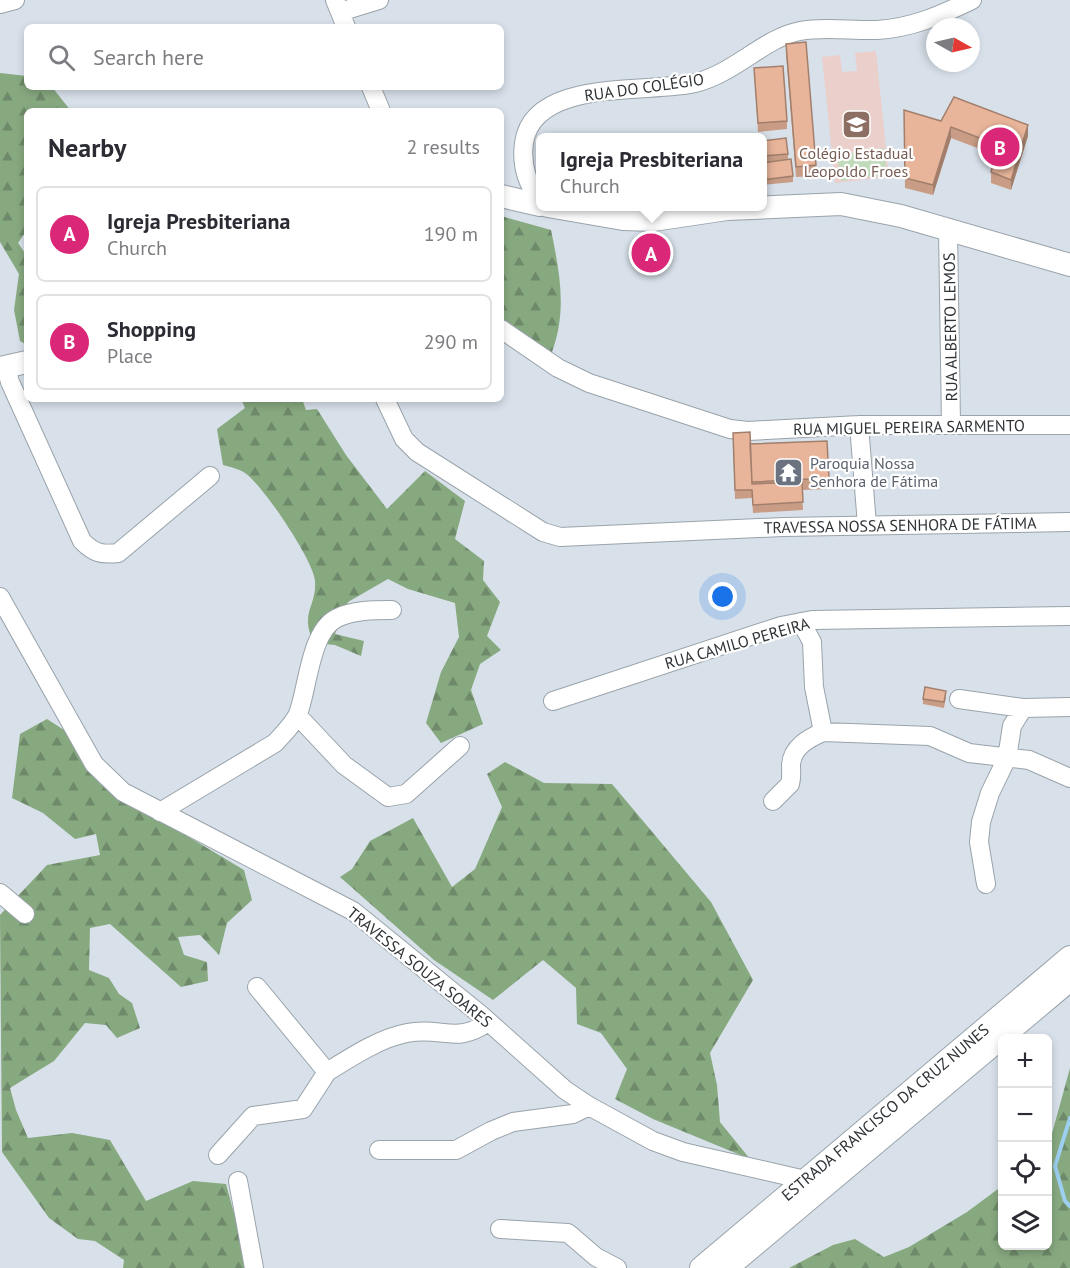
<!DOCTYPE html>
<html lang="en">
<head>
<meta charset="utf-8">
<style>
	:root { --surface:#fff; --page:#f7f7f7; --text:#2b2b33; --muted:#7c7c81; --line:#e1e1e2; --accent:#db2777 }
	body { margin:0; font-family:"PT Sans",sans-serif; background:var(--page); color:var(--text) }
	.controls { position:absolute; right:18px; bottom:18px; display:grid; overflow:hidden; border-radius:9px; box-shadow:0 3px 9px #0003 }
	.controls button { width:54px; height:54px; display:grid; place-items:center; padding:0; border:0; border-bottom:2px solid var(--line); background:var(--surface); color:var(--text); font:30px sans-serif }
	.compass { position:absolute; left:926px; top:18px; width:54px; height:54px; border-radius:50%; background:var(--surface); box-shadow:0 3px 9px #0003; rotate:98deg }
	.you { position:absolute; left:723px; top:597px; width:21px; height:21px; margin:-15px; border:4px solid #fff; border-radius:50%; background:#1a73e8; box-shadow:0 0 0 9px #1a73e833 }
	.badge { display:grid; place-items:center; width:39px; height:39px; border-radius:50%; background:var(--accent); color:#fff; font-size:20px; font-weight:700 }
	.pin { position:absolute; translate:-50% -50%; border:3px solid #fff; box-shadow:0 2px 6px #0006 }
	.popup { position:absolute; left:536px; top:133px; width:231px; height:78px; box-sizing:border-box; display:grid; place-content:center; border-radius:9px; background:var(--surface); filter:drop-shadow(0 2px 4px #0005); font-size:20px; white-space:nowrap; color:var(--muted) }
	.popup b { font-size:22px; color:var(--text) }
	.popup::after { content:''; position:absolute; left:50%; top:100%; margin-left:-12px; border:12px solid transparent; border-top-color:var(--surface) }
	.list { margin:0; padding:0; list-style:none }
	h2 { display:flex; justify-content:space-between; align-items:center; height:78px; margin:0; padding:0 24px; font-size:26px }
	h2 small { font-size:20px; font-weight:400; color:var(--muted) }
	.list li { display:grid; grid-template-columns:39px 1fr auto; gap:18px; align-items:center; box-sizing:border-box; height:96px; margin:0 12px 12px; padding:0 12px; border:2px solid var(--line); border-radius:9px }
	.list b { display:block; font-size:22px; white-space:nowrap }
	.list p { margin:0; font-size:20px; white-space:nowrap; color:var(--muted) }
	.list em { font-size:20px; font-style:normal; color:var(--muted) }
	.icon { flex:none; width:33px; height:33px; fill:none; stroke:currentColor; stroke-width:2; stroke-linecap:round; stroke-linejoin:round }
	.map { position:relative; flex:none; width:1070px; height:1268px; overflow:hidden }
	.search { position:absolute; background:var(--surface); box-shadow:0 3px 9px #0003; left:24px; top:24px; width:480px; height:66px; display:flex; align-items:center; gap:15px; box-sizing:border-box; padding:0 21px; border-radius:9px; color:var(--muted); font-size:22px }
	.panel { position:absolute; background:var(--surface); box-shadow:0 3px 9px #0003; left:24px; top:108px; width:480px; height:294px; border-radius:9px }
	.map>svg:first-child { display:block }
	.education { fill:#eacfcb }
	.forest { fill:url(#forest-firs) }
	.pitch { fill:#c0daba }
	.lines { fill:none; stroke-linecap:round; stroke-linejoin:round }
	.stream { stroke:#9dcff0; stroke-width:4 }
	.minor-casing { stroke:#99a3aa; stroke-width:20 }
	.major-casing { stroke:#99a3aa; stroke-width:24 }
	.minor { stroke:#fff; stroke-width:18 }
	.major { stroke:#fff; stroke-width:22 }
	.wall { fill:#c89c85 }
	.shaded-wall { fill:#a27f6c }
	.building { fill:#e8b59b; stroke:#a27f6c; stroke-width:1.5 }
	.labels { text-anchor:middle; stroke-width:4.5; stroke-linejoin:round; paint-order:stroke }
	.street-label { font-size:16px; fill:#2f3336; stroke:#fff }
	.education-label { font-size:16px; fill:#785e54; stroke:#fff }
	.worship-label { font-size:16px; fill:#5b616d; stroke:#fff; text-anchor:start }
</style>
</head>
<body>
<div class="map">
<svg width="1070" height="1268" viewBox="0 0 1070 1268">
	<defs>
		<pattern id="forest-firs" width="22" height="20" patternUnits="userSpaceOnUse" patternTransform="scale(1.5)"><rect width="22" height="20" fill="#87a980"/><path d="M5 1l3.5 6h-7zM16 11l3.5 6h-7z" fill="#6f8a6a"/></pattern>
	</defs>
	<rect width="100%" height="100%" fill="#d8e1ea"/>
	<!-- education -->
	<path class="education" d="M876 51 889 177 835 183 822 57 840 55 842 72 857 71 855 53Z"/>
	<!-- forest -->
	<path class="forest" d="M0 73 27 76V87H52L71 111H27V230L18 243 27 256V345L20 341 14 310 19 274 0 242Z
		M501 216 551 230C560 274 568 313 550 357L501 325Z
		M241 399H302L306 410 317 409 346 455 387 509 425 471 465 501 455 539 484 561 483 580 500 602 487 636 501 650 480 664 471 690 483 724 441 743 426 723 441 672 459 637 455 603 408 589 388 579 348 602 335 634 364 641 361 656 335 645 314 643C299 612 317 607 315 581 314 561 262 484 245 473 239 469 230 467 223 465L217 429 245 408Z
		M47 719 67 732 100 784 244 870 252 900 227 923 219 955 200 935 178 937 184 955 207 962 208 981 181 987 110 924 90 928 89 970 109 978 119 994 132 1003 140 1028 117 1038 106 1025 85 1023 54 1061 10 1088 16 1110 28 1138 72 1133 110 1140 146 1201 193 1181 226 1184 249 1268H123L124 1260 95 1241 78 1239 49 1218 2 1152 0 915 47 865 100 855 96 834 75 839 43 813 12 798 20 734Z
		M505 762 544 783 612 784 711 902 753 980 710 1053 717 1085 720 1122 750 1159 653 1119 615 1099 627 1069 601 1033 577 1024 576 988 543 960 493 1000 434 960 340 877 352 869 370 841 413 818 452 887 475 869 502 807 487 774Z
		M1070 1068V1268H789L833 1245 855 1239 884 1257 909 1247 967 1212 1002 1186V1246H1048V1148Z"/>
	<!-- pitch -->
	<path class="pitch" d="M883 148 887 174 841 181 837 155Z"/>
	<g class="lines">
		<!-- stream -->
		<path class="stream" d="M1070 1118 1055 1166 1065 1201 1070 1206"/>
		<defs>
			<path id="minor" d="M335 0 346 27
				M0 4 15 0
				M340 12 379 0
				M371 87 381 111
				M538 198C526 181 521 164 524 143 533 77 650 94 695 83 735 73 764 38 800 31 824 26 853 31 877 30 912 28 941 15 972 0
				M948 229 951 425
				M501 329 558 368 589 383 730 429 748 431 859 425H1070
				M6 367 10 382 82 541C94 553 101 555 118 553L210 476
				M385 399 404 439 417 452 543 532 560 537 783 527 1070 522
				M859 425 867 525
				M0 597 94 764 123 792 353 911 481 1015 565 1090 589 1106 653 1141 683 1152 814 1182
				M801 622 812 642 814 687 823 732
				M959 699 1023 708 1070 707
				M553 701 781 626 812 620 1070 616
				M298 716 344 765 388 797 406 794 460 746
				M773 801 790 784C792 777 791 771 791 765 792 747 809 738 823 732L930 736 969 753 1029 760 1070 778
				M160 812 275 743C283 734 293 725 298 714 308 688 310 631 337 618 353 610 374 610 392 610
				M986 884 979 842 981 822 990 793 1007 758 1012 726 1023 708
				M0 893 25 914
				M327 1072C351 1057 380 1038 407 1033 442 1026 456 1045 488 1022
				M379 1150H456L491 1131 513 1122 573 1114 589 1106
				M218 1155 253 1116 303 1109 327 1072 257 987
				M238 1181 254 1268
				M500 1229 568 1233 596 1257 617 1268"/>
			<path id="major" d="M501 196 540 205
				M548 206 623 219 653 220 727 209 841 204 901 216 1070 265
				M0 368 27 362
				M701 1268 1070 957
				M727 1268 1070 980"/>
		</defs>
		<!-- minor casing -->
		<use href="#minor" class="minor-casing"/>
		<!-- major casing -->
		<use href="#major" class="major-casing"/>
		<!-- minor -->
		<use href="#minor" class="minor"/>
		<!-- major -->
		<use href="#major" class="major"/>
	</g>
	<!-- wall -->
	<path class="wall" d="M786 44 816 165V176L796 177 786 54Z
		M754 68 787 121V129L758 132Z
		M904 110 941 121 1028 136 1011 190 991 183V172L996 155 951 138 933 195 905 188Z
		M762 141 788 154V160L793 176V182L762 185Z
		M733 441 829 478V489L802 490 803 510 753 513 752 498 735 499Z
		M946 697 944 708 923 704V699Z"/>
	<!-- shaded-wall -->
	<path class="shaded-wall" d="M1028 125V136L1011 190V180Z
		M951 127V138L933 195V185Z"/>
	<!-- building -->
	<path class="building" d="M806 42 816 165 796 167 786 44Z
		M783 66 787 121 758 123 754 68Z
		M954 97 1028 125 1011 180 991 172 998 145 951 127 933 185 905 178 904 110 941 121Z
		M786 138 788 154 762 156V141Z
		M791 159 793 176 762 180V163Z
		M750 432 752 484 802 482 803 502 753 505 752 490H735L733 433Z
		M827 441 829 478 752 482 750 444Z
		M925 687 946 691 944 702 923 699Z"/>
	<!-- icons -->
	<defs>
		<symbol id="school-square" viewBox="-11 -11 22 22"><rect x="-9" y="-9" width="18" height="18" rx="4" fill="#8d6e63" stroke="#fff"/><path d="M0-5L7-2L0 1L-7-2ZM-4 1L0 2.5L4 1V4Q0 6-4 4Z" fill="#fff"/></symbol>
		<symbol id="temple-square" viewBox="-11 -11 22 22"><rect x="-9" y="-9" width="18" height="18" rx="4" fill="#6b7280" stroke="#fff"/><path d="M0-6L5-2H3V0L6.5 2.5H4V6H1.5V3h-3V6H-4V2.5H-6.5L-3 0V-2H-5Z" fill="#fff"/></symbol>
	</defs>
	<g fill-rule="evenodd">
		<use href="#school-square" x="840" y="108" width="33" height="33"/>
		<use href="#temple-square" x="772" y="456" width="33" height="33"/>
	</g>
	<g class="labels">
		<!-- street labels -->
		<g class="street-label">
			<text transform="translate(644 87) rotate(-8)" y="6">RUA DO COLÉGIO</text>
			<text transform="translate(950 327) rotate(-91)" y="6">RUA ALBERTO LEMOS</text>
			<text transform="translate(909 427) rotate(-1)" y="6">RUA MIGUEL PEREIRA SARMENTO</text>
			<text transform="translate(900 525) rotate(-1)" y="6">TRAVESSA NOSSA SENHORA DE FÁTIMA</text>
			<text transform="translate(737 643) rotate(-16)" y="6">RUA CAMILO PEREIRA</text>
			<text transform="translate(420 967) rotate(39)" y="6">TRAVESSA SOUZA SOARES</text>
			<text transform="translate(885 1112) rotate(-40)" y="6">ESTRADA FRANCISCO DA CRUZ NUNES</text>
		</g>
		<!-- education labels -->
		<g class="education-label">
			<text x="856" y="159">Colégio Estadual<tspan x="856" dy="18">Leopoldo Froes</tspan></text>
		</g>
		<!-- worship labels -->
		<g class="worship-label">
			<text x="810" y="469">Paroquia Nossa<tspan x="810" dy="18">Senhora de Fátima</tspan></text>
		</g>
	</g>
</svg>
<div class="controls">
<button>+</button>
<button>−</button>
<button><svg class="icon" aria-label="locate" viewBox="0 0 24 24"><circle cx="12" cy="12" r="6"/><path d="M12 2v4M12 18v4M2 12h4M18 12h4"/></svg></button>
<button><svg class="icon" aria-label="layers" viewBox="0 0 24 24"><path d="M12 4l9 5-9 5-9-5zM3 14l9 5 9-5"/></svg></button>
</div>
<svg class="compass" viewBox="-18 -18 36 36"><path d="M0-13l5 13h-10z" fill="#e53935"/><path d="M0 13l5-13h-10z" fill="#7c7c81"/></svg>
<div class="you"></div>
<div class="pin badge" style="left:651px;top:253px">A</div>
<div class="popup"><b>Igreja Presbiteriana</b>Church</div>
<div class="pin badge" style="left:1000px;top:147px">B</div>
<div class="search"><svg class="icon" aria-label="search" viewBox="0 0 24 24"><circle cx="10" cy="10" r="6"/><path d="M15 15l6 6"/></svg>Search here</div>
<section class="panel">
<h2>Nearby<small>2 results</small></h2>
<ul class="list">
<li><span class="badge">A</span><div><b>Igreja Presbiteriana</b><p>Church</p></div><em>190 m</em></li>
<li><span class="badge">B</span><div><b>Shopping</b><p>Place</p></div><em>290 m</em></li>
</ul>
</section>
</div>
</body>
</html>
